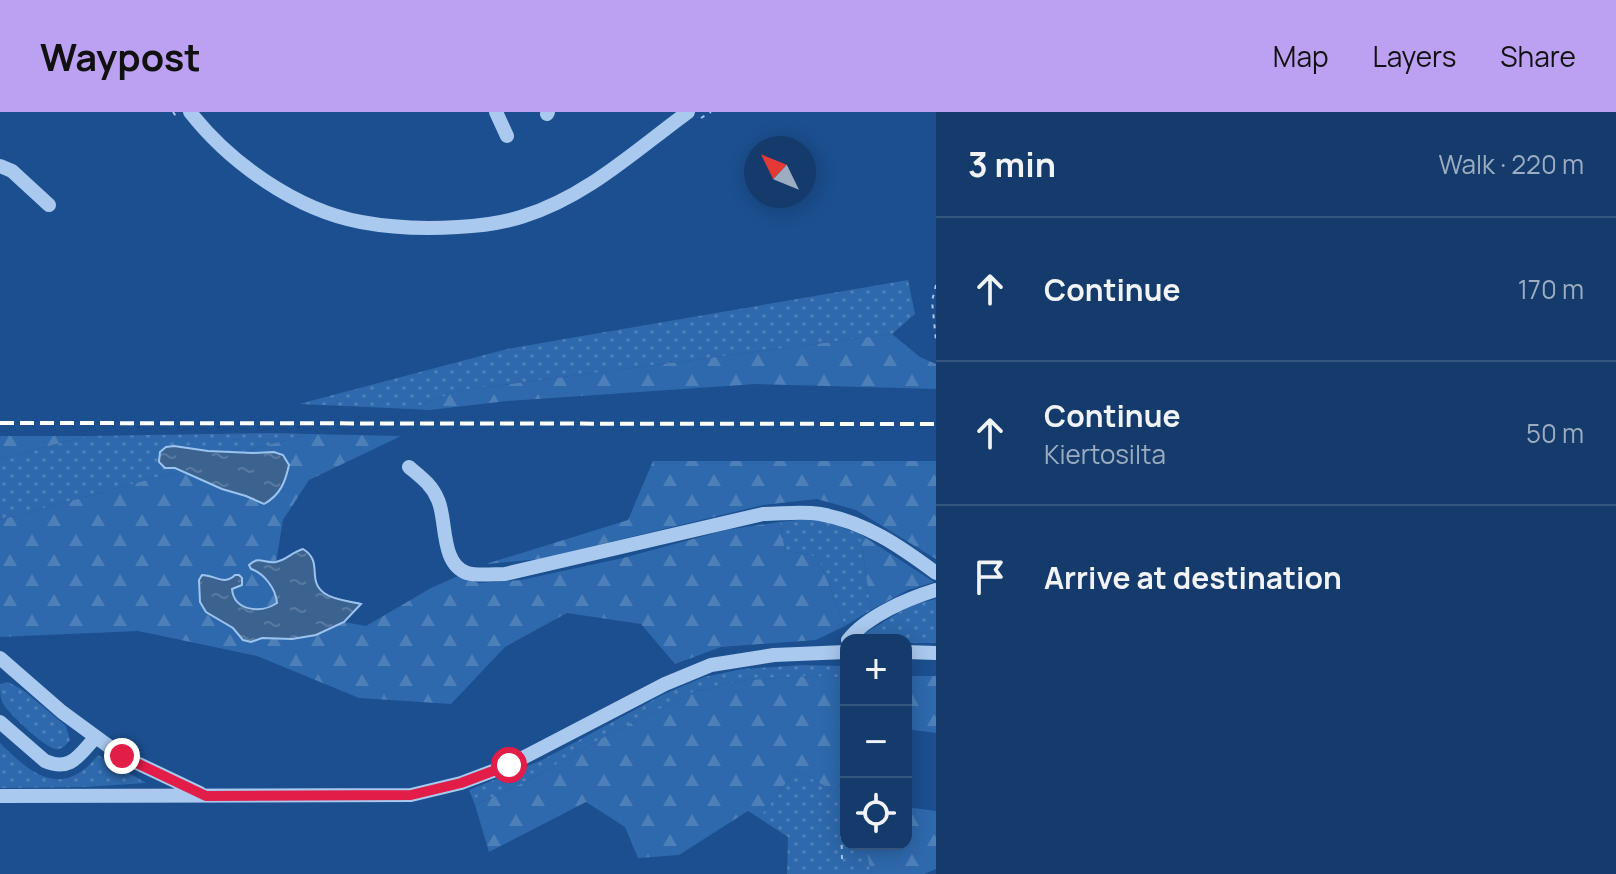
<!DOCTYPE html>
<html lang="en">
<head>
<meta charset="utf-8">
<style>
	:root { --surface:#143b6b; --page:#1d4271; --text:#f1f3f6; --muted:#9dadc1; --line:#33557e; --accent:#bca0f2 }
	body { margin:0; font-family:Manrope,sans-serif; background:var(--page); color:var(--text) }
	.controls { position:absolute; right:24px; bottom:24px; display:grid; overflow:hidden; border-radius:16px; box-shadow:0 4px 20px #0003 }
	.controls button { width:72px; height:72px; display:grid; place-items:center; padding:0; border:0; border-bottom:2px solid var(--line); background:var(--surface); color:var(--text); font:40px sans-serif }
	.compass { position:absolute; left:744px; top:24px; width:72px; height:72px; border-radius:50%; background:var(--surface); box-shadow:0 4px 20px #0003; rotate:313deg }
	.stop { position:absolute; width:24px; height:24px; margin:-18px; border:6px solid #e11d48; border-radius:50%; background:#fff }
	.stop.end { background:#e11d48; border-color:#fff; box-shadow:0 2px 8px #0008 }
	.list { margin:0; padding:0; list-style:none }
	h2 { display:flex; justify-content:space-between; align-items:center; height:104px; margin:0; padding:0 32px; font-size:34px }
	h2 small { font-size:26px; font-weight:400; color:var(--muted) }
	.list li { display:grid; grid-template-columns:52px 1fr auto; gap:24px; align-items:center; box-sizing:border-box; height:144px; padding:0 32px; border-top:2px solid var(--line) }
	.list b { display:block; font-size:30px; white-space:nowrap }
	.list p { margin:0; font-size:26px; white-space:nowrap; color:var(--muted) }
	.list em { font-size:26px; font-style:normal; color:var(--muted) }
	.icon { flex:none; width:44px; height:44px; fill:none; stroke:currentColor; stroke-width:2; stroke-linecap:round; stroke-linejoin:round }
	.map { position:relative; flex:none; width:936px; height:762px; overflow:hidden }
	header { display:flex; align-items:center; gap:48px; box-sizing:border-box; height:112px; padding:0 40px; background:var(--accent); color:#111 }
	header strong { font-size:38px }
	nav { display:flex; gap:44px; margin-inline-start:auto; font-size:28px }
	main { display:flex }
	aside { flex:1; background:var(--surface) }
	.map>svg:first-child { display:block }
	.grass { fill:url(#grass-dots) }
	.forest { fill:url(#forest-firs) }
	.water { fill:url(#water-ripples); stroke:#9cc4f0; stroke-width:2 }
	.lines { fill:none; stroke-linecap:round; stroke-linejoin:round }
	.path { stroke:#a9c9ee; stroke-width:2; stroke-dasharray:4 6; stroke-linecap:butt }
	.minor { stroke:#a9c9ee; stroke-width:14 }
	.rail { stroke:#fff; stroke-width:4; stroke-dasharray:14 6; stroke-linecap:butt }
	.route { stroke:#e11d48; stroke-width:10 }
</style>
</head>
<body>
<header>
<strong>Waypost</strong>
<nav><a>Map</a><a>Layers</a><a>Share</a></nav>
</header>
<main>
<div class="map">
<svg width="936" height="762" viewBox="0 0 936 762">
	<defs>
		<pattern id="grass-dots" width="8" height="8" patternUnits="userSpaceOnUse" patternTransform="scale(2)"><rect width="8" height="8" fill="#2e69ad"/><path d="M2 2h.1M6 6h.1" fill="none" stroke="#4d80b9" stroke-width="1.8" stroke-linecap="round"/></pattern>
		<pattern id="forest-firs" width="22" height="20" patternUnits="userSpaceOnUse" patternTransform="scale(2)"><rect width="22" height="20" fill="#2e69ad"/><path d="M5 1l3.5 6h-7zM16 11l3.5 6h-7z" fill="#4d80b9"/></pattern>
		<pattern id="water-ripples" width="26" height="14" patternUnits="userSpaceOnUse" patternTransform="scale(2)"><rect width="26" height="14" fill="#3c6290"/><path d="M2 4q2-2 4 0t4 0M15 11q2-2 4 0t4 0" fill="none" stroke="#597aa1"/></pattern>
	</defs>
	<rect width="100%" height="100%" fill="#1b4f8f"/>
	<!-- grass -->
	<path class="grass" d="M908 168 915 202 892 222 457 279 411 297 299 292 507 237Z
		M270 321 309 322 242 340 208 339 175 334 165 356H175L180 359 0 408V347L87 324Z
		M806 407 828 410 860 422 871 498 845 514 818 445 785 438 780 410Z
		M936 487V531H906V528H866L862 523 911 493Z
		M802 553 846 554V566L810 564 746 568 695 579 602 626 533 666 475 693 469 678 542 648 664 582 704 565 742 557Z
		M8 570 23 578 66 614 70 628C66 633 62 638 55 637 43 634 8 601 2 590 0 584 0 578 0 572Z
		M0 631C21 651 48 680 79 661 86 657 93 649 98 643L146 671 86 675 0 676Z
		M796 658 836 680 846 658V732H865L871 762H787L788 725 759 706Z"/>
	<!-- forest -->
	<path class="forest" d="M892 222 920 245 936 252V277L756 272 507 289 430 298 411 297 457 279Z
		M309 322 401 324 309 368 283 408 276 450H267L257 447 251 457C264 462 276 477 277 491 266 499 235 501 232 482 231 476 234 469 235 463 226 471 211 468 199 468L200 490 206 500 233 516 243 528 251 530 262 526 292 527 316 523 344 510 366 514 431 476 458 464 479 471 521 468 623 446 726 418 780 410 785 438 818 445 845 514 816 528 721 535 675 552 641 512 567 501 505 535 451 592 359 586 257 544 138 519 0 525V408L180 359 222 377 246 384 264 392 253 341 242 340Z
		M0 324H87L0 347Z
		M653 349H936V447L856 398 817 387 763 393 540 447 486 452 628 408Z
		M860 422 934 470 908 478 871 498Z
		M810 564 846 566V658L836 680 796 658 759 706 748 699 679 743 638 746 625 715 586 690 489 740 475 693 533 666 602 626 695 579 746 568Z
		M906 564H936V621L906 617Z
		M906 695 936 699V757L924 762H871L865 732H906Z"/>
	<!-- water -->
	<path class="water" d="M174 334 208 339 253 341 274 340 283 343 289 353C285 371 280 383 264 392L246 384 222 377 175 356H165L159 350 160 340 166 335Z
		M303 437C324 450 306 467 324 481 333 488 350 489 361 492L344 510 316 523 292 527 262 526 251 530 243 528 233 516 206 500 200 490 199 468 202 463C215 463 224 474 235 463H239L242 466V473L232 477C234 499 261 502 277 491 276 477 264 461 251 457L249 453C260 443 263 452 276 450 287 448 292 440 303 437Z"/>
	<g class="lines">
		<!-- path -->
		<path class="path" d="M173 0 178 7
			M701 6 711 0
			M936 173 932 189 936 229
			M842 747 841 707 846 680"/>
		<!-- minor -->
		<path class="minor" d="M190 0C230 51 296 98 361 110 393 116 425 117 458 115 479 114 503 111 524 104 586 85 636 38 688 0
			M496 0 507 24
			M547 2 548 0
			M0 54 12 59 49 93
			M409 355C421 365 432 373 438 388 447 407 440 452 467 461 476 464 495 462 505 462L763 402C782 402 801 399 820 402 865 410 900 434 936 461
			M848 528C867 504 907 487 936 478
			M906 540 936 541
			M0 546 62 600 122 644 200 681
			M0 610 45 649C71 660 79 643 95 626
			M0 684 411 683 461 671 509 653 665 572 711 553 774 543 846 540"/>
		<!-- rail -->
		<path class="rail" d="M0 311 936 312"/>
	</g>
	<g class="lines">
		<!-- route -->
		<path class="route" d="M122 644 206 684 411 683 461 671 509 653"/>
	</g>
</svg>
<div class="controls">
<button>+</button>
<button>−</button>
<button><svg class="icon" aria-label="locate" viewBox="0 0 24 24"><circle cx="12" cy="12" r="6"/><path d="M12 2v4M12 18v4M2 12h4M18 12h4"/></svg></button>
</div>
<svg class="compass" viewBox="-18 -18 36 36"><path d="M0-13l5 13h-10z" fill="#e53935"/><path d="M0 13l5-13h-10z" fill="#9dadc1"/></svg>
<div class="stop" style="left:509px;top:653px"></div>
<div class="stop end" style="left:122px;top:644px"></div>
</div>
<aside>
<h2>3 min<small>Walk · 220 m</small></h2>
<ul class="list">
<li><svg class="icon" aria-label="ahead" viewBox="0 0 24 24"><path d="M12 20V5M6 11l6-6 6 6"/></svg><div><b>Continue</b></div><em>170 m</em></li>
<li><svg class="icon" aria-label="ahead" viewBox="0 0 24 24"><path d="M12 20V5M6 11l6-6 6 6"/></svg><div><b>Continue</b><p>Kiertosilta</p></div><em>50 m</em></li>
<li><svg class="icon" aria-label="arrive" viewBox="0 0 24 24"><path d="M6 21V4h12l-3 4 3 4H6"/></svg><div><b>Arrive at destination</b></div></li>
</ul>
</aside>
</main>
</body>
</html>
